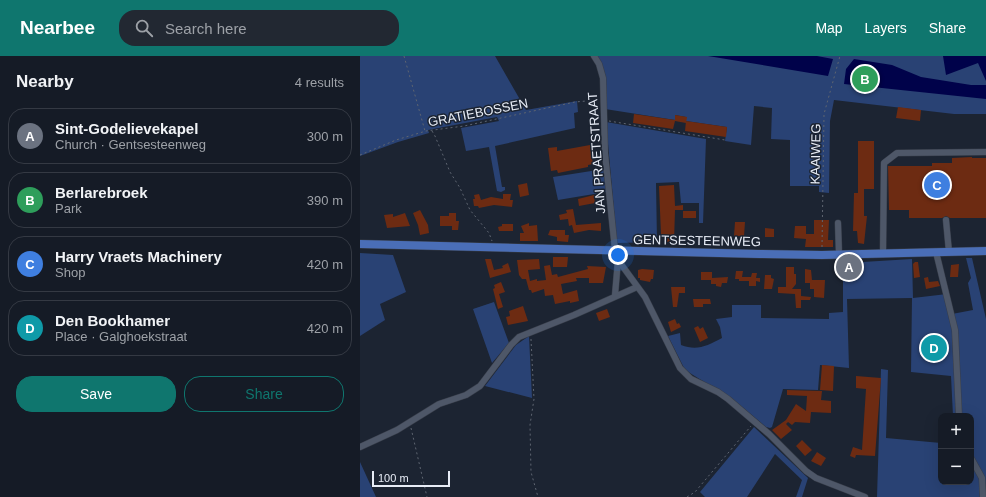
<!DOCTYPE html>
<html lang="en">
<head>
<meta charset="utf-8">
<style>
	:root { --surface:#151b26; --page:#222832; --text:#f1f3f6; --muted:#9da1a7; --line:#343943; --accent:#0f766e }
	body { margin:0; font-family:Helvetica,sans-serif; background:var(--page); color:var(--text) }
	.controls { position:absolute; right:12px; bottom:12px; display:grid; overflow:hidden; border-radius:8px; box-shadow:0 4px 16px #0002 }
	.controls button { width:36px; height:36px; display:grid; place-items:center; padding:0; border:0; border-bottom:1px solid var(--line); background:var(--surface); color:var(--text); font:20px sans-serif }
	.scale { position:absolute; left:12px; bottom:10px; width:78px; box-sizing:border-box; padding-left:4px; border:2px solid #e7ecf6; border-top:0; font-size:11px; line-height:14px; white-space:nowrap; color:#e7ecf6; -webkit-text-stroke:3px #1c2432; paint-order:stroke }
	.you { position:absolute; left:258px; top:199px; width:14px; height:14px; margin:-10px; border:3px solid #fff; border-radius:50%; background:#1a73e8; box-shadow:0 0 0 6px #1a73e833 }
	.badge { display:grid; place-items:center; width:26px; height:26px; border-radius:50%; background:var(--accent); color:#fff; font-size:13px; font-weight:700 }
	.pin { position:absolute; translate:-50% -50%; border:2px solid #fff; box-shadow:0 1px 4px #0006 }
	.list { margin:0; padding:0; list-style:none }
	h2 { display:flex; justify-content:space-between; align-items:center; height:52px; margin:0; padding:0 16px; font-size:17px }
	h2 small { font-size:13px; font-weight:400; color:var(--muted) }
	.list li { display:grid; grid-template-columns:26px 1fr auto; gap:12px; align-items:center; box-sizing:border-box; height:56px; margin:0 8px 8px; padding:0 8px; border:1px solid var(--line); border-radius:16px }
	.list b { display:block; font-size:15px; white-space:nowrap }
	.list p { margin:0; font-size:13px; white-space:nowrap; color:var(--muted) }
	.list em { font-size:13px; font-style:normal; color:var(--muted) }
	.actions { display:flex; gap:8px; padding:12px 16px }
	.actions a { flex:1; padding:9px 0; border:1px solid var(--accent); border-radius:16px; text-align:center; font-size:14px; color:var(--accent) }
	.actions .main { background:var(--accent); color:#fff }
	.icon { flex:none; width:22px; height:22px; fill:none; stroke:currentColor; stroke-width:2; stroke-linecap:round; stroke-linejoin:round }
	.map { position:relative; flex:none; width:626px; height:441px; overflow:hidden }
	header { display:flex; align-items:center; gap:24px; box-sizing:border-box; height:56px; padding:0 20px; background:var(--accent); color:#fff }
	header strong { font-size:19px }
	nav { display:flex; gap:22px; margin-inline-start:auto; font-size:14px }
	.search { width:280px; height:36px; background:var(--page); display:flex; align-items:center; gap:10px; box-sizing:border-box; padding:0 14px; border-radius:16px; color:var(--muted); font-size:15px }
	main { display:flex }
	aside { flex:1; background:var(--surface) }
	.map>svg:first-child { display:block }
	.green { fill:#294274 }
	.water { fill:#00024a }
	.building { fill:#6d2b12 }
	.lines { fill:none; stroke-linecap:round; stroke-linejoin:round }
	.minor-casing { stroke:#383e4a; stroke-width:7 }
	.major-casing { stroke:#383e4a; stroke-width:9 }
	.path { stroke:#5e6571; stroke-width:1; stroke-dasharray:2 3; stroke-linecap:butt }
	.minor { stroke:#4e5768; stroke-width:6 }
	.major { stroke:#4a6eb7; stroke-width:8 }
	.labels { text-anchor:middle; stroke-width:3; stroke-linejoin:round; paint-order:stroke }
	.street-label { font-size:13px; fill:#e7ecf6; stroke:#1c2432 }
</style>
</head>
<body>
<header>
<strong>Nearbee</strong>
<div class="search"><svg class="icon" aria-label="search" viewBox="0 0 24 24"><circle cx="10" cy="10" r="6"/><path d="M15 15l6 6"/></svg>Search here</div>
<nav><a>Map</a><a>Layers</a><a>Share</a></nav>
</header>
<main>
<aside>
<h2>Nearby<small>4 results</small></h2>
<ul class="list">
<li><span class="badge" style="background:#6b7280">A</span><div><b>Sint-Godelievekapel</b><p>Church · Gentsesteenweg</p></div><em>300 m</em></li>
<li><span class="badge" style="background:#2e9e5b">B</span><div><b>Berlarebroek</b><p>Park</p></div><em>390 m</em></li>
<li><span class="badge" style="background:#3f7fe0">C</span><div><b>Harry Vraets Machinery</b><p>Shop</p></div><em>420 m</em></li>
<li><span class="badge" style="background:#0f9aa8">D</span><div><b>Den Bookhamer</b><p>Place · Galghoekstraat</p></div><em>420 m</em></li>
</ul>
<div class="actions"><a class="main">Save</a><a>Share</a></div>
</aside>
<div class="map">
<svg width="626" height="441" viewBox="0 0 626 441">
	<rect width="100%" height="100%" fill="#1c2432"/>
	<!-- green -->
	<path class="green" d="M0 0H135L166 54 217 45 218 56 214 57 215 72 135 90 142 131H145V134L141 136 137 135 129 91 106 95 101 72 139 65 137 61 68 74 69 77 38 86 0 100Z
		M237 0H626V58H594L474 44 470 65 469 137 459 136V130H430V84L411 83 412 52 394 50 391 89 365 85 367 71 326 65V61L315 59V64L245 53V17Z
		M246 66 346 83 343 167H339V147H321L319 126 296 127 297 186 257 187Z
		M244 113 246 136 198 144 193 121Z
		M0 197 33 199 46 236 20 248 25 264 0 280Z
		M606 202H612L626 263V441H517L521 313 528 314 526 382 581 387V426H611V360H593L591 320 551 316 552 242 487 243 489 312 460 309 458 334 423 333 412 371 410 372 406 371 375 345 325 314 308 280 320 277 321 289C337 295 347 290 362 282L360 271 356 263 372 261V249H401V262L469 263V257L483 256V209H486V207L552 203 553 242 587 238 592 258 613 254 608 227 611 222Z
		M134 246 149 287 132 307 113 253Z
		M169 280 172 342 125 330 156 289Z
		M394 371 448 422 442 441H436L442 424 415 398 387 441H345L340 436Z
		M0 406 16 441H0Z"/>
	<!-- water -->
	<path class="water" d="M348 0H457L473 3 468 20Z
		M583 0H626V25L618 7 586 19Z
		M494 3 532 9 561 21 611 29H626V43L484 28 486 13Z"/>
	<!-- building -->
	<path class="building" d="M538 51 561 54 560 65 536 62Z
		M274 58 315 64V59L327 61 326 67 315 65 313 73 273 67Z
		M326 65 367 71 366 81 325 75Z
		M498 85H514V133H504V160H507L504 188 498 187 497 175H493L494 137H498Z
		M230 89 233 108 228 109V111L198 117 197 114 191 115 188 92 197 91V95Z
		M612 101V102H626V162H590L586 160 582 162H549V154H529L528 110H572V107H592V102Z
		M167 127 169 139 160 141 158 129Z
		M314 129 315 150 323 149V154H315L314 186H305L304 179H301L299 130Z
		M119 138 121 144 131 141 143 143V138H151L150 144H153L152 151 134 149 119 152 118 150H114L113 143H115L114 139Z
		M234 139 235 147 219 150 218 143Z
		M213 153 216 169 241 167V175L229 174 214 177 212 169 209 170 208 163 200 164 199 159 207 157 206 154Z
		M60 154 68 169 69 177 60 179 58 169 53 157Z
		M323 155H336V162H323Z
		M45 157 50 170 27 172 24 159 33 158V161Z
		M89 157H96V165H99L98 174H92V170H80V160H89Z
		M454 164H469L468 184H473V191H445L446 183 434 182 435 170H446V178H454Z
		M375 166H385L384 180H374Z
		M169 167V170L177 169 178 185H160V177H164L161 170Z
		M142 168H153V175H139L138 171 142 170Z
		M405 172 414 173V181H405Z
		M190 174H205V179H209L208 186 197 185V181L188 179Z
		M193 201H208L207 211H193Z
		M125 203H131L134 214 143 212 142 210 148 207 151 216 130 222Z
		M179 203 180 213 168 214 170 225 177 223V225L186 224 184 210 190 209 192 219 197 218 198 221 228 213 227 210 246 211 243 227H229V222H216L217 225 201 228 203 238 217 234 219 245 210 247V245L195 248 193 239 185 240 184 233 172 237 171 234H169L166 223H162L159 219 157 204Z
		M555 206H558L560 221 554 222 553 208Z
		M599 208 598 221H590L591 209Z
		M426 211H434V218H436V228L432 233H441V240L451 241 450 244H441V252H436L435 238 418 237V231H426Z
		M282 213 294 214 293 223H291L290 226 280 224V222H278V214Z
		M445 213 451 214 452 224H465L464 242 454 241V233H450V227H445Z
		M376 215H383L382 221H391L392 217H397L396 222H400V226L396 225V230H389V225H379V223H375Z
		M341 216H352V222L368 221 367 227H362L361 231 356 230V228H351V224H341Z
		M405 219H411V222L414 223 412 233H404Z
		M568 221 569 226 578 225 580 230 566 233 564 222Z
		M141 226 145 236 139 238 143 251 138 253 133 233 135 232 134 229Z
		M311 231H325V237H319L317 251H313Z
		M333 243H350L351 248H343V251H334Z
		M163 250 168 265 148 269 146 261 150 260 149 255Z
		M247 253 250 261 239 265 236 257Z
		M315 263 317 268 319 267 321 271 311 276 308 266Z
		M338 270 340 273 343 271 348 282 340 286 334 272Z
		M585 289V294L563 295V290Z
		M462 309 474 310 473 335 460 334Z
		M496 320 521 322 515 400 496 399 495 402 490 400 493 391 502 394 506 333 496 332Z
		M427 334 462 335 461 344 471 345V357L451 356 450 367 435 366 432 369 428 366 426 368 432 374 421 383 412 374 426 364 436 348 446 355 447 340 427 339Z
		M442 384 452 394 445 400 436 390Z
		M457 396 466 402 461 410 451 405Z"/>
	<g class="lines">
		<defs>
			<path id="minor" d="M234 0 239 8 243 22 245 97 255 194 258 204 285 241 320 312 331 323 358 336 368 343 409 378 446 415 456 422 505 441
				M586 164 589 196
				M478 167 479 198
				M576 196 595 274 599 360
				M523 197 524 107 537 97 626 96
				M255 239 258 204
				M0 391 37 374 79 348 106 339 120 330 151 289 159 281 214 259 277 231
				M611 402 622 422 623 441"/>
			<path id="major" d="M0 188 399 198 462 199 626 195"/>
		</defs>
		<!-- minor casing -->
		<use href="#minor" class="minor-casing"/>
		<!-- major casing -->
		<use href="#major" class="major-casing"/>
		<!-- path -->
		<path class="path" d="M44 0 65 75
			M249 65 365 84
			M72 75 75 80 90 116 100 132 110 154 129 177 132 185
			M0 99 36 84 66 75 104 70 215 46 238 44
			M462 191 464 58 480 0
			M171 283 174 343 170 369 171 416 178 441
			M51 372 67 441
			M327 441 335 436 391 370"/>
		<!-- minor -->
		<use href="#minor" class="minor"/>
		<!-- major -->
		<use href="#major" class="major"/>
	</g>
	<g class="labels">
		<!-- street labels -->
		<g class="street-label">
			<text transform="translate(118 56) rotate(-11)" y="5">GRATIEBOSSEN</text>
			<text transform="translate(236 97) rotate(-94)" y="5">JAN PRAETSTRAAT</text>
			<text transform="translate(455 98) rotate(-89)" y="5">KAAIWEG</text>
			<text transform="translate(337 184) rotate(1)" y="5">GENTSESTEENWEG</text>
		</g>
	</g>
</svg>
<div class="controls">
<button>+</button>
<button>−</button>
</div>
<div class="scale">100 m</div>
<div class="you"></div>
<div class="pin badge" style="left:489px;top:211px;background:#6b7280">A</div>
<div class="pin badge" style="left:505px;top:23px;background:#2e9e5b">B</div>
<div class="pin badge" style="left:577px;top:129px;background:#3f7fe0">C</div>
<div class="pin badge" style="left:574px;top:292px;background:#0f9aa8">D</div>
</div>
</main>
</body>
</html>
